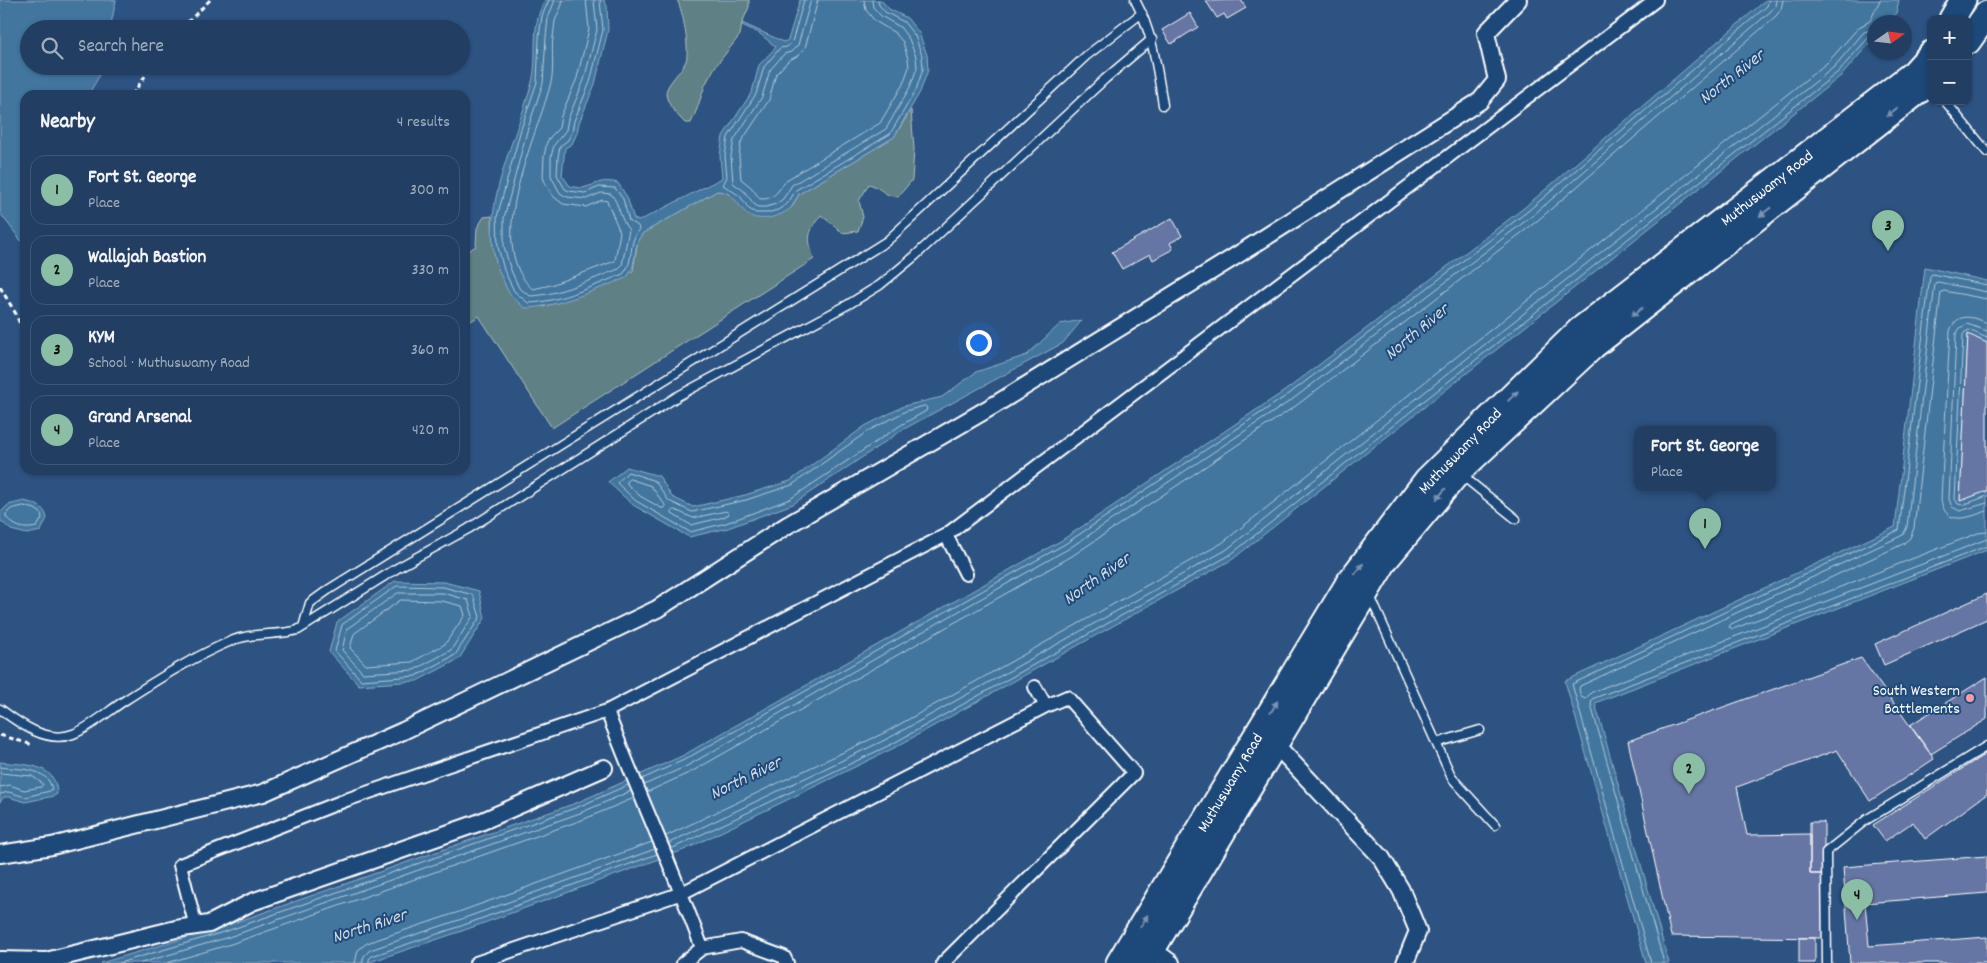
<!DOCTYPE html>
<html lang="en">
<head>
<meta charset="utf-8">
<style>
	:root { --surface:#223e62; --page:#2e496b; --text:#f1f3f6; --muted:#a2aebe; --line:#3f5777; --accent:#8abfa5 }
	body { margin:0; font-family:Dekko,sans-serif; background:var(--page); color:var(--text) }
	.controls { position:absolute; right:15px; top:15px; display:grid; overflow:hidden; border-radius:10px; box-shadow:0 1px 4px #0004 }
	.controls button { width:45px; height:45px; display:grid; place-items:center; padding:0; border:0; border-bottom:1px solid var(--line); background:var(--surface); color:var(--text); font:25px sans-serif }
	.compass { position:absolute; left:1867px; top:15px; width:45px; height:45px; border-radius:50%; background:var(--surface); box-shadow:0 1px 4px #0004; rotate:76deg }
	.you { position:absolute; left:978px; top:342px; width:18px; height:18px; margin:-12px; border:4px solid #fff; border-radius:50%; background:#1a73e8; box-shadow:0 0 0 8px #1a73e833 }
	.badge { display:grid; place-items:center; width:32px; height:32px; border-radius:50%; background:var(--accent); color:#111; font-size:16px; font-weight:700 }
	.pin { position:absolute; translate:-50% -41px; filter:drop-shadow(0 1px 2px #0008) }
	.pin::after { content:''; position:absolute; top:26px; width:18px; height:15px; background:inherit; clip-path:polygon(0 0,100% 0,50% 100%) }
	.popup { position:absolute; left:1634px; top:426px; width:142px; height:65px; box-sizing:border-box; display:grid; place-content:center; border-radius:10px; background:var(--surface); filter:drop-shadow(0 1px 4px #0005); font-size:16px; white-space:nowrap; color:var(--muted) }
	.popup b { font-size:19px; color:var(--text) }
	.popup::after { content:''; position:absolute; left:50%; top:100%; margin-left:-10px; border:10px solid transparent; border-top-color:var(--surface) }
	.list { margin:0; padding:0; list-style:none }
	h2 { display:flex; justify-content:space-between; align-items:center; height:65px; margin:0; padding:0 20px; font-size:21px }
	h2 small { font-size:16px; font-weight:400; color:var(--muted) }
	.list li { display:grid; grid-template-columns:32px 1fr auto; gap:15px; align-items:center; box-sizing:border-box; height:70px; margin:0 10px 10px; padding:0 10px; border:1px solid var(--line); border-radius:15px }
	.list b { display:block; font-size:19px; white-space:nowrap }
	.list p { margin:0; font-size:16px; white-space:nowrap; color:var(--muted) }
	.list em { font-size:16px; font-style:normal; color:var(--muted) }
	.icon { flex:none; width:28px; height:28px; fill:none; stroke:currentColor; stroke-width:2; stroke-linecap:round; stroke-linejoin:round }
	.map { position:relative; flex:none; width:1987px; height:963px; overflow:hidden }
	.search { position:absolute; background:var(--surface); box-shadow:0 1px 4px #0004; left:20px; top:20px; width:450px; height:55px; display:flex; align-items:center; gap:12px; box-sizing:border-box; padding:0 18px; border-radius:28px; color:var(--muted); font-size:19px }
	.panel { position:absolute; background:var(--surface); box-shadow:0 1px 4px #0004; left:20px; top:90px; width:450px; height:385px; border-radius:15px }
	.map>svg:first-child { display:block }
	.green { fill:#5f8084; stroke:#afc0c2 }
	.water { fill:#42769f; stroke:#8eadc5 }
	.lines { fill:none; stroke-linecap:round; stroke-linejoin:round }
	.shore { stroke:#b3c8d9; stroke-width:1 }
	.building { fill:#6676a4; stroke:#fff }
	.service-casing { stroke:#fff; stroke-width:11 }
	.pedestrian-casing { stroke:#fff; stroke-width:16 }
	.minor-casing { stroke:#fff; stroke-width:20 }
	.primary-casing { stroke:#fff; stroke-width:29 }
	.path { stroke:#fff; stroke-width:3; stroke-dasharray:5 4; stroke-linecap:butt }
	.service { stroke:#1f4a7a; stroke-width:8 }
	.pedestrian { stroke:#1f4a7a; stroke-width:12 }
	.minor { stroke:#1f4a7a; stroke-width:16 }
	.primary { stroke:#1f4a7a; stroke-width:25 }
	.oneway { fill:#7992af }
	.poi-dot { fill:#ff9aa2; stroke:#1f4a7a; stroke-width:2 }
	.labels { text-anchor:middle; stroke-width:4; stroke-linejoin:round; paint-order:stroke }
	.street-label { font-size:16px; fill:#fff; stroke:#1f4a7a }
	.poi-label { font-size:16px; fill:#fff; stroke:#1f4a7a; text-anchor:end }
	.water-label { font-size:18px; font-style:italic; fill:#d0dde7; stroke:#1f4a7a }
</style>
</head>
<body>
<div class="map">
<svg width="1987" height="963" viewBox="0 0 1987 963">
	<rect width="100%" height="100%" fill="#2d5382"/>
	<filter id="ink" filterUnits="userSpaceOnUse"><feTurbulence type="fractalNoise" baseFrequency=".02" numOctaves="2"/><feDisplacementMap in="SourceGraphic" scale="10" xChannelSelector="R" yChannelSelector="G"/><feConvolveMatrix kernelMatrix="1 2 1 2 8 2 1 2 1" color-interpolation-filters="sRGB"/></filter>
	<g filter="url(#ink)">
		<!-- green -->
		<path class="green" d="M677 0H749V7L742 23 740 35 715 67 705 85 697 109 691 123H685C678 116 667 104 666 94 665 85 682 71 686 61 690 50 683 10 677 0Z
			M911 110 914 149 912 180 898 197C884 196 882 188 869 184L859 201 863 217 858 231 843 233 821 215C807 233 807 238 814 259L552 428 479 316 465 325V253L476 246 477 228 484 217 492 216 493 247 543 307 591 291 633 271 638 239 643 233 717 191C731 191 739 202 746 213L792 207 799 194 894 137Z"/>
		<!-- water -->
		<path class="water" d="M0 0H116L110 29H29V66H103L101 73 88 95H25V240L22 242 0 213Z
			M545 0H604L607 6 608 30 595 84 579 123 577 133 572 144 565 148 562 175 570 186C575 187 581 189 586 187 601 183 601 179 618 183L627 197 634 219 639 221 722 178 720 156 723 136 752 92 759 65 776 47 759 33 742 25V23L784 42 788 40 800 0H881L889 9 907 18 919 33 927 55 928 70 920 92 894 137 799 194C796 198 794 204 791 208 780 217 759 223 747 214 737 205 734 191 717 191L643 233C631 246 639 264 626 278 593 290 560 307 525 308 520 304 515 300 511 295 507 291 505 284 502 278 473 218 516 142 532 82 539 53 529 29 545 0Z
			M1766 0H1899L1896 13 1888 22H1874V38L1842 75 1233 559 894 748 684 850 462 931 367 963H101L225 926 576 803 682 756 1062 540 1286 390 1525 207Z
			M1925 267 1987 281V343L1968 335 1960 500 1987 491V550L1595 703 1669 963H1646L1565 681 1895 527Z
			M1082 320 1063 343 904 429 793 504 728 528 689 537 633 505 608 482 627 467 659 476 672 497 693 507 745 495 790 481 865 426 904 406 942 397 976 372 1027 355 1060 324Z
			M24 501C36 504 44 506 47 518L41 531 27 534 11 530 0 520V513L8 505Z
			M395 581 444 582 479 591 485 618 459 659 417 681 359 685 329 652 337 622Z
			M0 762C23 765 57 762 57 794L54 796 25 802 9 797H4L0 802Z"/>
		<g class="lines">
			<!-- shore -->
			<path class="shore" d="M549 0 542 16 539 37 537 82 521 129 497 217 498 247 504 270 514 291 528 303C560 302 593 286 623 274 635 261 627 245 639 229L638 226 629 221 623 199 615 188 599 187 585 193 569 191 565 189 557 175 558 157 560 146 568 140 572 132 574 121 590 82 603 30 600 0
				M555 0 548 18 546 37 543 83 527 131 504 218V246L510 268 519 288 530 296C560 295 591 279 619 269L622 265 629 230C620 220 620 205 611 194L601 193 586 199 567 197 560 193 551 176V157L554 145 566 130 568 119 584 80 597 30 594 0
				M563 0C562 8 557 14 555 21 554 26 554 32 553 37 551 53 555 71 550 86 536 138 495 219 519 271 523 278 526 284 533 289L551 285 615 261 620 232 607 201 602 200 586 207 563 204 554 197 546 185 543 177 544 156 547 142 551 136 559 128 561 116 577 78 589 29 586 0
				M804 0 792 42 787 47 780 48 764 67 756 94 728 137 725 156 727 177 723 185 740 196 749 209 756 213H767L778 210 788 203 796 190 890 134 916 90 923 69 922 56 915 36 904 22 885 12 879 5 878 0
				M811 0 798 45 791 52 784 54 770 70 762 97 734 140 731 156 733 183 744 191 754 204 758 207H766L776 204 783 199 792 185 886 129 910 87 917 68 916 57 909 39 900 27 881 16 873 7 872 0
				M818 0 805 48 799 55 788 61 776 74 769 100 741 142 739 156 741 179 751 187 760 199C776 200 778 189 788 179L880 123 903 84 909 67 908 59 903 42 895 33 875 21 866 10 864 0
				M1987 292 1938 282 1935 283 1907 527 1903 535 1580 686 1579 689 1581 697 1585 699 1592 692 1987 539
				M1987 299 1944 291 1941 292 1914 528 1910 538 1903 544 1731 624 1729 627 1733 629 1978 533 1987 532
				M1987 323C1972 316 1957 312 1950 331L1941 499C1945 528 1969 517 1987 511
				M1987 331 1967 324 1960 328 1956 334 1949 499 1952 507 1960 511 1987 503
				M1987 338 1969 330 1965 332 1963 335 1955 499 1958 504 1963 505 1987 496
				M925 406 927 408 926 411 901 425 790 499 726 523 690 532 636 501 617 483 628 472 655 481 669 501 692 512 746 500 792 485 868 431 906 411Z
				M630 479 651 486 665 505V508H661L640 496 627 484V481Z
				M24 506 35 509 41 513 42 518 37 527C23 530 15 527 6 517V514L11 509Z
				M675 510 693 518 726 511 729 514 724 517 691 525 672 514V511Z
				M397 586 443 587 473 595 480 617 455 655 416 676 361 680 335 651 342 625Z
				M398 593H443L468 600 473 616 451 650 414 670 363 673 342 650 347 629Z
				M401 600 442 601 462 606 465 615 445 644 412 662 366 665 350 648 354 634Z
				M0 767C18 770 47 766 52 789L50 791 25 797 9 792 0 794
				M0 773 32 776 43 784 41 787 24 790 10 785 0 787
				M642 779 684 760 1065 544 1289 394 1528 211 1767 6 1769 0
				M644 785 687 766 1068 549 1293 399 1532 216 1771 11 1775 6 1776 0
				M647 792 691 772 1072 556 1297 405 1537 221 1776 16 1781 9 1783 0
				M666 836 886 732 1222 543 1828 62 1859 27 1870 21 1880 0
				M669 843 889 738 1226 550 1834 67 1864 32 1874 29
				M671 849 892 744 1230 555 1838 72 1869 37 1874 35
				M119 963 227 931 578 807 628 785
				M141 963 229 937 580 813 631 791
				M167 963 231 944 582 820 634 798
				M355 963 358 950 367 943 456 913 652 842
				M362 963 364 956 370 950 459 920 655 849
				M369 963V959L372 956 461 926 657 854
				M1651 963 1572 684 1899 530 1930 276 1932 274 1987 285
				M1664 963 1591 705 1592 699 1987 546"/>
		</g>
		<!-- building -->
		<path class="building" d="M1241 0 1246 8 1227 19 1224 14 1217 18 1206 1Z
			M1190 13 1198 27 1171 44 1162 30Z
			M1172 218 1182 236 1170 243 1173 249 1153 260 1150 254 1122 269 1112 252Z
			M1968 334 1987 343V491L1960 501Z
			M1987 594V619L1884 665 1875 644Z
			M1861 658 1934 759 1870 801 1837 750 1737 787 1747 835 1810 834V874H1824L1825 938 1671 936 1628 741Z
			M1987 677V719L1931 754 1910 725Z
			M1987 753V794L1925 839 1913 822 1885 841 1873 825Z
			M1810 822H1824V874H1810Z
			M1987 856V893L1865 903 1869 946 1987 937V963H1850L1843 867Z
			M1799 938H1815V963H1799Z"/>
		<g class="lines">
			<defs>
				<path id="service" d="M1135 0C1153 33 1157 68 1163 105
					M1945 101 1987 152
					M1463 473 1469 481 1516 519
					M1370 596 1452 778 1495 825
					M303 627 310 603 328 590 887 241 1086 56 1142 13
					M0 709C20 724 47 744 73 734 88 729 110 710 124 701 158 679 193 657 231 641 252 632 276 636 298 630L399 567 468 529 678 396 849 304 880 285 915 256 1105 79 1152 39
					M1436 743 1480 730
					M1827 963 1826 852 1866 820 1987 746"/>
				<path id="pedestrian" d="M946 535 966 574
					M1035 687 1046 706
					M607 711C637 791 673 868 702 948L741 941 784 957 787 963
					M194 919 180 865 346 800 607 711 946 535 1656 0
					M476 963 682 893 1046 706 1067 697 1134 773 943 963
					M683 963 702 948"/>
				<path id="minor" d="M1275 744 1381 857 1401 890 1418 931 1405 963
					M0 854 52 846 263 793 403 731 657 609 786 526 996 404 1231 259 1480 101 1497 80 1486 33 1518 0
					M1152 949 1171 963
					M0 960 46 961 176 929 209 924 252 902 478 823 604 768"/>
				<path id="primary" d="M1952 19 1963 0
					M1968 41 1987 14
					M1119 963 1350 581 1427 480 1579 331 1914 73 1931 54
					M1144 963 1385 560 1460 470 1593 346 1931 81"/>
			</defs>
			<!-- service casing -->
			<use href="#service" class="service-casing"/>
			<!-- pedestrian casing -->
			<use href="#pedestrian" class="pedestrian-casing"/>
			<!-- minor casing -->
			<use href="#minor" class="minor-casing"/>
			<!-- primary casing -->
			<use href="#primary" class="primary-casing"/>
			<!-- path -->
			<path class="path" d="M181 29 210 0
				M132 95 152 66
				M0 287 16 314 25 338
				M0 735 33 745"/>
			<!-- service -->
			<use href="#service" class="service"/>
			<!-- pedestrian -->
			<use href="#pedestrian" class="pedestrian"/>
			<!-- minor -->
			<use href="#minor" class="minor"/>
			<!-- primary -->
			<use href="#primary" class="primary"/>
		</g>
		<!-- one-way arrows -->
		<defs><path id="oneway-solid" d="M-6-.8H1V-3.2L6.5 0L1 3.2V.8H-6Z" transform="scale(1.25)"/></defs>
		<g class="oneway">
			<use href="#oneway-solid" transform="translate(1892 112) rotate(142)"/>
			<use href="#oneway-solid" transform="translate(1765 212) rotate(142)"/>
			<use href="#oneway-solid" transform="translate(1637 312) rotate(142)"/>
			<use href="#oneway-solid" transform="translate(1513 396) rotate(-44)"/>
			<use href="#oneway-solid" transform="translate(1441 494) rotate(130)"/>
			<use href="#oneway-solid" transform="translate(1359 569) rotate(-53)"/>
			<use href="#oneway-solid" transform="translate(1274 707) rotate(-59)"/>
			<use href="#oneway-solid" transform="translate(1144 921) rotate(-59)"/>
		</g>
	</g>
	<!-- markers -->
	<circle class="poi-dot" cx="1970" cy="698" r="5"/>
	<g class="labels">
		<!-- street labels -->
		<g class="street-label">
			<text transform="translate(1766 187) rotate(-38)" y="6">Muthuswamy Road</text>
			<text transform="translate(1459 450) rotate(-46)" y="6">Muthuswamy Road</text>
			<text transform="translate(1229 782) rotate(-59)" y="6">Muthuswamy Road</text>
		</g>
		<!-- poi labels -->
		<g class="poi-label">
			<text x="1960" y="695">South Western<tspan x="1960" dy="18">Battlements</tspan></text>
		</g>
		<!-- water labels -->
		<g class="water-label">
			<text transform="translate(1731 76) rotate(-38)" y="6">North River</text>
			<text transform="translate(1416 331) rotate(-40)" y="6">North River</text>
			<text transform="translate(1096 578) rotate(-35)" y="6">North River</text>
			<text transform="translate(745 777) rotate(-26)" y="6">North River</text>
			<text transform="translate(369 925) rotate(-18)" y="6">North River</text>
		</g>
	</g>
</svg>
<div class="controls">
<button>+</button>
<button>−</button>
</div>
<svg class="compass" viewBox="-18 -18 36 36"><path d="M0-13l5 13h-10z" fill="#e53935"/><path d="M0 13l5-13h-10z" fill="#a2aebe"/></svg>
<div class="you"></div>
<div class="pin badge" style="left:1705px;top:549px">1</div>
<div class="popup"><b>Fort St. George</b>Place</div>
<div class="pin badge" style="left:1689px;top:794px">2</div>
<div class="pin badge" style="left:1888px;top:251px">3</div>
<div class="pin badge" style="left:1857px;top:920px">4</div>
<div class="search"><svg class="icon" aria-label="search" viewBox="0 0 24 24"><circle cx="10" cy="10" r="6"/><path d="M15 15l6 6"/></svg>Search here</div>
<section class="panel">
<h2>Nearby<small>4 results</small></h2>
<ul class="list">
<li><span class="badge">1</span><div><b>Fort St. George</b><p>Place</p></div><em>300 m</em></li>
<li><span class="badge">2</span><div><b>Wallajah Bastion</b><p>Place</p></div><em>330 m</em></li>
<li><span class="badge">3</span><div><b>KYM</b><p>School · Muthuswamy Road</p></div><em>360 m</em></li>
<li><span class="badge">4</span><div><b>Grand Arsenal</b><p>Place</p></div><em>420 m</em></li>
</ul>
</section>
</div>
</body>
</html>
